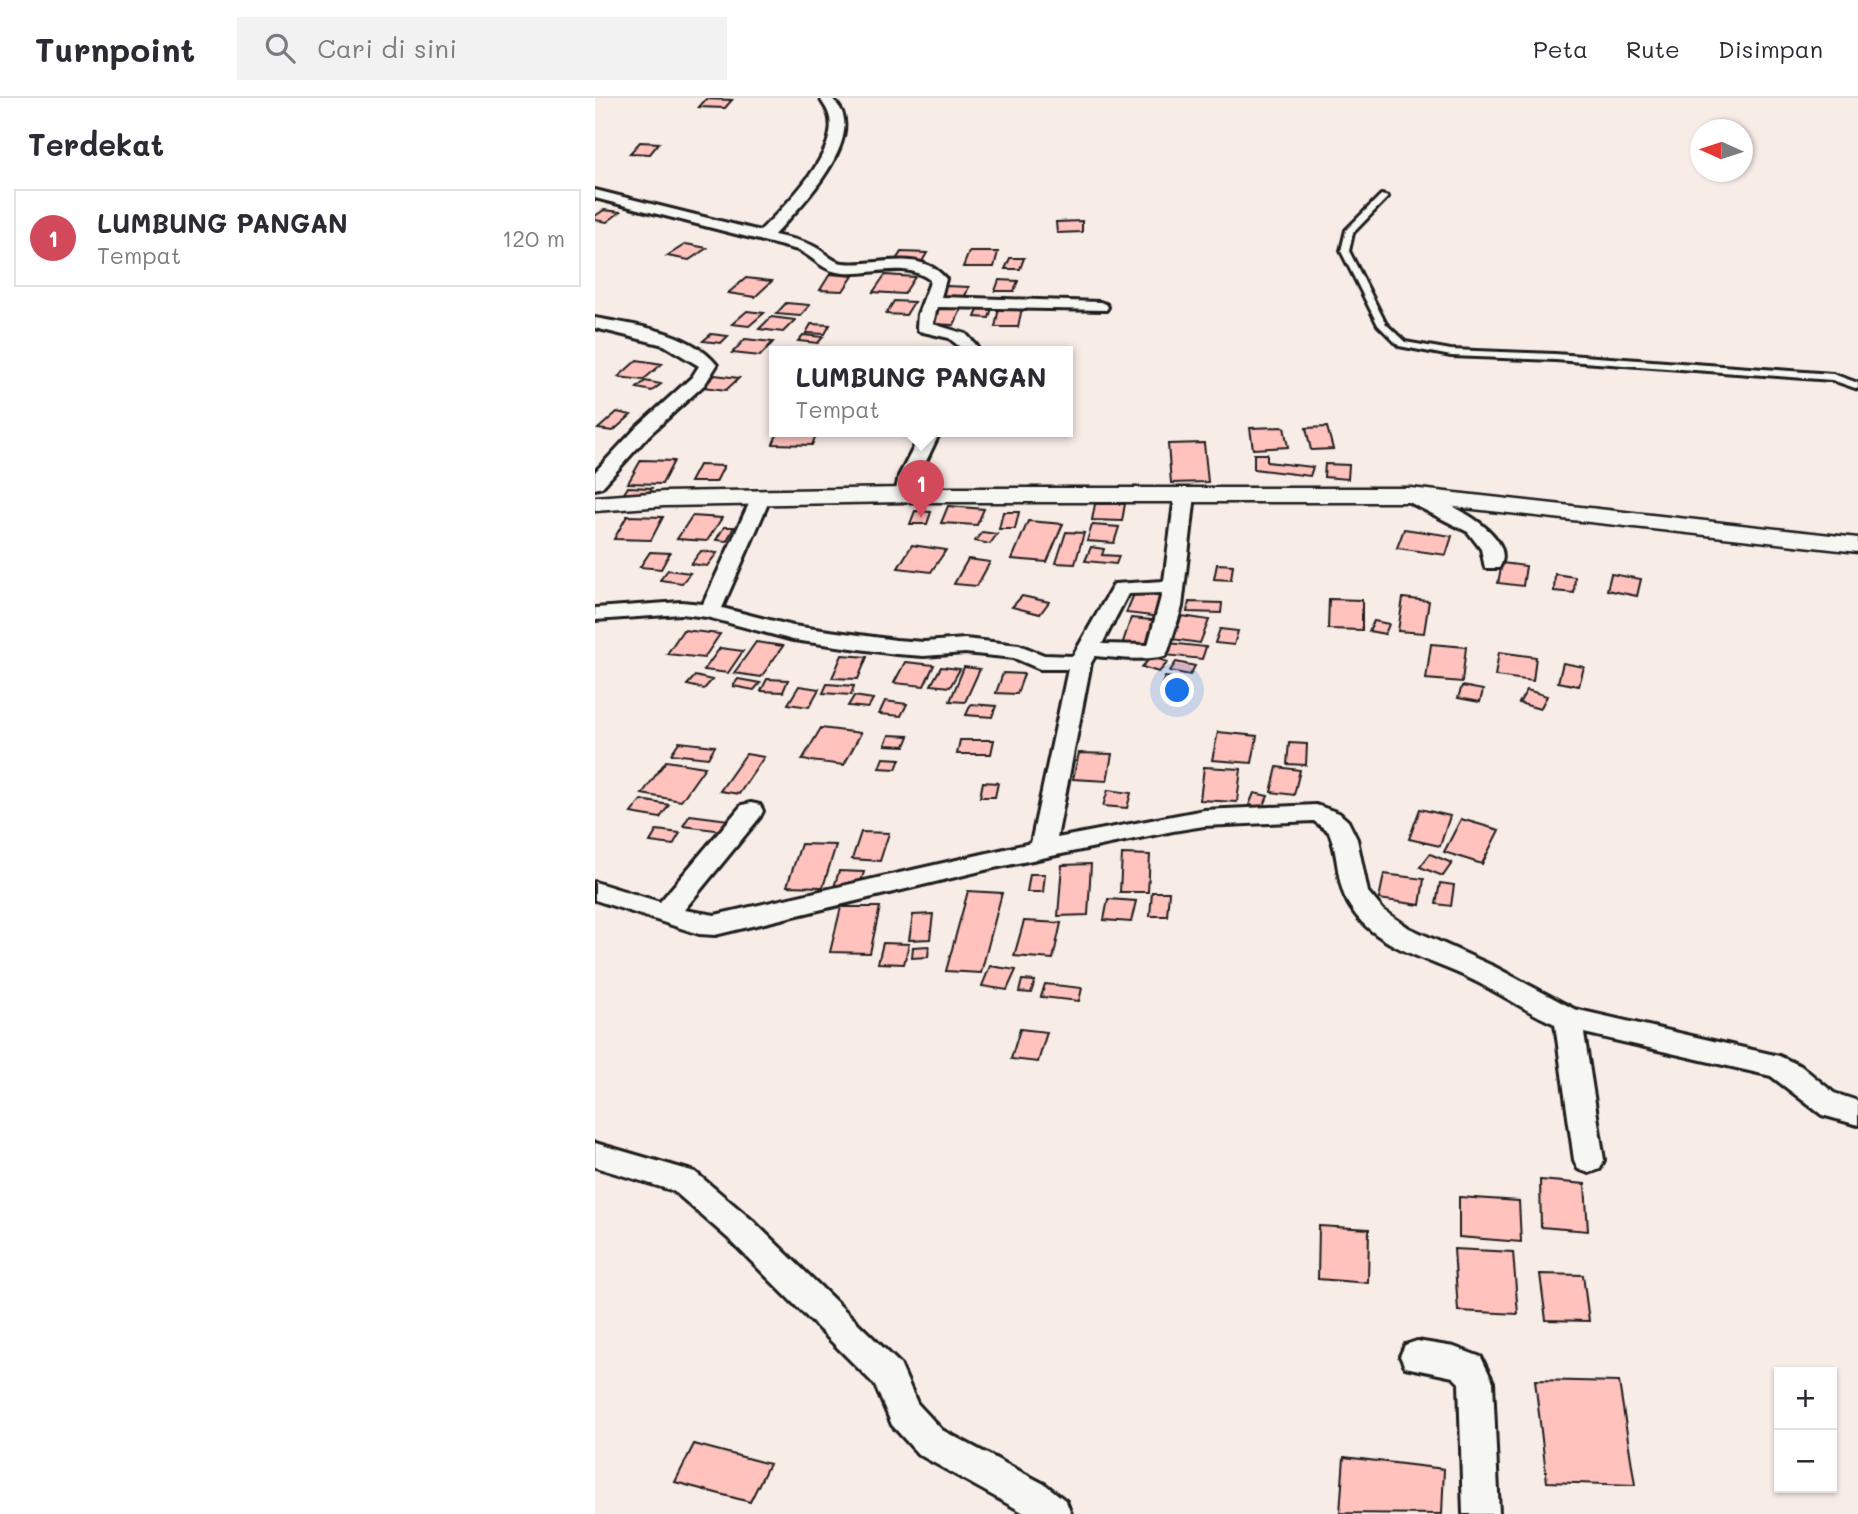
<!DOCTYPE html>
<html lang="id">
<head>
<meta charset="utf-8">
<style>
	:root { --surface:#fff; --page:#f2f2f3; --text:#2b2b33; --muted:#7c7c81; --line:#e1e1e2; --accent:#d1495b }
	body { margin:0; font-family:Mali,sans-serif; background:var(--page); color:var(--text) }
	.controls { position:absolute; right:21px; bottom:21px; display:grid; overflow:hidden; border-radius:0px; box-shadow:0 2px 5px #0004 }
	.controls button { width:63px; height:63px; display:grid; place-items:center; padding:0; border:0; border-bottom:2px solid var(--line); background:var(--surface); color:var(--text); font:35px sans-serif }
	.compass { position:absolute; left:1095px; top:21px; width:63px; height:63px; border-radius:50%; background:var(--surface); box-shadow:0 2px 5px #0004; rotate:273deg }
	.you { position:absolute; left:583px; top:593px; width:24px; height:24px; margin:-18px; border:5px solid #fff; border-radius:50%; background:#1a73e8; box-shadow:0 0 0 10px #1a73e833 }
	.badge { display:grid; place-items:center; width:46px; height:46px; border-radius:50%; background:var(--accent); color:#fff; font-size:23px; font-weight:700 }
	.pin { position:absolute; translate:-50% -58px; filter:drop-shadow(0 2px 4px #0008) }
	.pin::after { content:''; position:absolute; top:37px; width:24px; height:21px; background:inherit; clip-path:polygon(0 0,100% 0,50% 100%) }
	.popup { position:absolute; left:174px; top:248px; width:304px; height:91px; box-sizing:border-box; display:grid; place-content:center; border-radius:0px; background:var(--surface); filter:drop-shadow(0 2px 5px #0005); font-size:23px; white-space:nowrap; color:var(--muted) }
	.popup b { font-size:26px; color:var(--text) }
	.popup::after { content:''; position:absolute; left:50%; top:100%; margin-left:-14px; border:14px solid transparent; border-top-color:var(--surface) }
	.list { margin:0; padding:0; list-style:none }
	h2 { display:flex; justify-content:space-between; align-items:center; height:91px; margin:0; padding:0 28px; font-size:30px }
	h2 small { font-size:23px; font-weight:400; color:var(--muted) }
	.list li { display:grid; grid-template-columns:46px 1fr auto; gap:21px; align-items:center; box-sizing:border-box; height:98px; margin:0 14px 14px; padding:0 14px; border:2px solid var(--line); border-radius:0px }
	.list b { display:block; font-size:26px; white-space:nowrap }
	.list p { margin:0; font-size:23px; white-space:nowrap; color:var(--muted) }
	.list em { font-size:23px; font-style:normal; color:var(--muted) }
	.icon { flex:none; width:38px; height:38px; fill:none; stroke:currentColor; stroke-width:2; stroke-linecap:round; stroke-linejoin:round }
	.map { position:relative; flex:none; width:1263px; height:1416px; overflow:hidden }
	header { display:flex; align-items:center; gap:42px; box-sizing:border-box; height:98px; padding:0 35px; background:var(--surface); border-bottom:2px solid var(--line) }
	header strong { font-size:33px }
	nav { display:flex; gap:38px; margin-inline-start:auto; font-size:24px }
	.search { width:490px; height:63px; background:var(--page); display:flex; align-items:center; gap:18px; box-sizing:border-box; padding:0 24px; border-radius:0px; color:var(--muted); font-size:26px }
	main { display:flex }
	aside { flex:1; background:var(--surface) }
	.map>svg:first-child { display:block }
	.building { fill:#ffc2bd; stroke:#1c1c1c; stroke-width:2 }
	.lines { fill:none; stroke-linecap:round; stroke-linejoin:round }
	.service-casing { stroke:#1c1c1c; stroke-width:6 }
	.minor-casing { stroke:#1c1c1c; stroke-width:6 }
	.tertiary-casing { stroke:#1c1c1c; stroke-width:5 }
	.service { fill:#f6f6f2; fill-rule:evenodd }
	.minor { fill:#f6f6f2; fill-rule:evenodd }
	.tertiary { fill:#f6f6f2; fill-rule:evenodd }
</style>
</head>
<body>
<header>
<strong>Turnpoint</strong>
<div class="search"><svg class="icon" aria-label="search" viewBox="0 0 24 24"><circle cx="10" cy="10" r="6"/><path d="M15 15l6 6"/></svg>Cari di sini</div>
<nav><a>Peta</a><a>Rute</a><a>Disimpan</a></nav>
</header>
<main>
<aside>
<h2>Terdekat<small></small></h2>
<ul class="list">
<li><span class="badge">1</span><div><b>LUMBUNG PANGAN</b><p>Tempat</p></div><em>120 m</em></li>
</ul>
</aside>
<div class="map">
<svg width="1263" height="1416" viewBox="0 0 1263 1416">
	<rect width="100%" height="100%" fill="#f8ece7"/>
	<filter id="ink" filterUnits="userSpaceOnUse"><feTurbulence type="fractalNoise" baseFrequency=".0143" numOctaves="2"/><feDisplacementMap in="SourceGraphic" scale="14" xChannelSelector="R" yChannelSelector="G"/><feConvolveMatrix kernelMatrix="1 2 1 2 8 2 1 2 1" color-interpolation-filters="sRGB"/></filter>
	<g filter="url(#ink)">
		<!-- building -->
		<path class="building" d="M111 1 137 2 130 10 104 9Z
			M45 44 64 45 55 56 35 55Z
			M9 112 25 114 12 124 0 122V118Z
			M487 123V134L462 135 461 124Z
			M91 146 112 150 94 162 72 158Z
			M306 154 332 155 325 167 299 165Z
			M374 154H403L399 169H368Z
			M415 160H429L425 171H410Z
			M235 176 258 178 248 193 225 192Z
			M290 177 320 179 309 196 278 194Z
			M151 180 177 183 160 199 133 195Z
			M404 182 423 183 419 193H400Z
			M351 188 374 189 369 200 346 199Z
			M299 203 319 204 311 217 291 216Z
			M191 205 215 207 205 218 181 216Z
			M345 206 368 207 359 227 335 226Z
			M384 210H397L394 220 380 219Z
			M404 210H427L423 229H400Z
			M152 213 169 215 154 228 137 226Z
			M176 219 200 222 188 234 164 231Z
			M216 226 235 227 230 236 211 235Z
			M116 236 133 238 126 245 108 243Z
			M208 237 228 239 223 245 203 243Z
			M150 241 178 244 165 258 137 255Z
			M42 262 67 266 48 282 23 279Z
			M120 277 144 280 131 292 108 289Z
			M50 283 66 286 57 293 42 290Z
			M22 314 36 317 18 333 3 331Z
			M689 329 693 349 658 351 655 330Z
			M732 329 738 351 716 352 711 330Z
			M183 334H222L217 347 178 346Z
			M609 345 613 384 576 385 573 346Z
			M659 356H672V364L718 369 715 378 659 371Z
			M46 362 79 363 67 386 33 385Z
			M730 366 754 367 753 381 729 379Z
			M104 367 129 368 121 384H95Z
			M33 389 57 390 53 397H28Z
			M500 406H530L527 423 497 422Z
			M353 408 389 411 382 427 346 425Z
			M320 413 336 414 332 426H315Z
			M408 414H424L420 431H404Z
			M32 418 68 419 56 442 19 441Z
			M97 418 127 420 112 443 82 441Z
			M433 423 468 426 452 464 417 461Z
			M497 427 524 429 519 445 492 443Z
			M129 429H139L132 443 121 442Z
			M809 431 857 438 851 457 802 450Z
			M387 434 402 436 395 446 380 443Z
			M471 434 489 435 480 466 461 465Z
			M317 447 351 452 336 474 303 470Z
			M496 449 509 451 507 457 524 458 521 466 490 463Z
			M106 453 122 455 112 468 96 466Z
			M55 454 75 455 66 471 45 469Z
			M373 461 395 464 382 488 359 486Z
			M907 465 931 468 928 488 903 485Z
			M622 466 638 467 636 482 619 481Z
			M73 472 95 475 87 485 65 482Z
			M960 476 980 479 979 495 959 493Z
			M1016 476 1046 481 1042 498 1012 492Z
			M542 489 577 493 566 519 531 515Z
			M427 498 454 504 445 516 417 509Z
			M808 500 834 503 829 535 803 533Z
			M734 501 767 502V532L733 531Z
			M594 504 627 505 626 515 592 514Z
			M587 518 614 522 605 545 577 541Z
			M536 520 567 523 558 553 526 550Z
			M779 523 794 526 790 536 774 533Z
			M625 531 643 533 639 547 620 545Z
			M88 532 125 536 109 560 72 556Z
			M161 544 188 548 166 579 139 575Z
			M573 545 611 549 607 561 570 557Z
			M836 546 871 549 867 584 831 581Z
			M125 550 148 553 133 575 109 572Z
			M904 554 941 559 938 583 900 578Z
			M247 557 272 559 263 581 237 580Z
			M556 559 573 564 564 574 547 569Z
			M310 564 339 567 329 588 299 585Z
			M581 564 600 568 595 577 575 573Z
			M968 565 989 569 984 588 963 584Z
			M346 569 365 571 355 589 336 587Z
			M369 569 385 571 370 604 355 603Z
			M408 575 429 576 422 596 401 595Z
			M100 578 117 582 109 591 92 587Z
			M570 579 589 582 585 592 566 589Z
			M143 581 165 585 159 592 138 588Z
			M172 581 193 582 188 594 166 593Z
			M232 586 259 588 256 597 228 595Z
			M204 588 224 591 214 609 193 606Z
			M867 588 888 592 885 604 863 600Z
			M932 592 952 598 945 611 924 605Z
			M259 598 278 601 273 610 253 608Z
			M290 603 312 606 306 618 284 616Z
			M376 606 401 608 397 619 371 617Z
			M226 630 266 635 249 667 207 662Z
			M623 634 662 638 657 665 617 662Z
			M294 637 314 638 310 648 290 647Z
			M365 642H399L396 656H362Z
			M84 644 120 648 113 660 76 656Z
			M694 645 712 646 711 667 692 666Z
			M484 655 517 656 512 683 478 681Z
			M151 656 169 659 144 696 125 693Z
			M288 660 305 661 301 671 284 670Z
			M71 663 110 669 86 703 47 696Z
			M609 669 646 671 642 704 605 702Z
			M682 669 705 672 699 697 676 694Z
			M388 684 403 685 400 699H385Z
			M513 692 536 695 532 710 508 708Z
			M659 695 673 698 668 710 654 707Z
			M46 702 74 707 65 720 36 715Z
			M825 711 855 718 845 748 814 741Z
			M95 717 134 722 128 733 88 728Z
			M866 721 904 732 887 766 849 754Z
			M62 732 85 735 78 747 55 744Z
			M266 734 294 735 285 763 257 761Z
			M206 746 241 747 228 789 192 788Z
			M527 756 555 757 553 794H525Z
			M835 756 857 765 848 778 825 769Z
			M496 766 493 817 463 818 467 767Z
			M244 773 269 774 264 790 239 789Z
			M435 776H450L448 794H432Z
			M789 776 829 781 825 807 784 801Z
			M845 785 859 787 856 808 841 806Z
			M373 793 407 795 386 875 351 873Z
			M557 794H574L572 818H555Z
			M513 801 541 803 536 824 509 822Z
			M246 809H285L275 855 235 854Z
			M338 816 335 841 314 842 318 817Z
			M429 823 466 825 458 861 419 858Z
			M288 845 314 846 309 866 283 865Z
			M334 848 333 859 317 860 318 849Z
			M395 868 421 872 412 892 387 888Z
			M427 882 440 883 436 895 424 894Z
			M450 886 487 890 484 903 446 899Z
			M425 931 452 934 443 964 416 961Z
			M945 1082 990 1086 993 1133 946 1129Z
			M864 1099 924 1103 926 1144 864 1139Z
			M724 1128 774 1131 773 1185 723 1181Z
			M859 1151 918 1154 923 1216 863 1213Z
			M945 1176 988 1177 994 1223 951 1222Z
			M940 1282 1024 1284 1040 1387 952 1384Z
			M99 1346 174 1366 155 1404 80 1384Z
			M749 1359 849 1371 847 1416 745 1415Z"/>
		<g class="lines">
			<defs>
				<path id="service" d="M786 97 793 99 758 135 754 153 791 226 810 244 856 252 960 256 1238 276 1263 285V291L1237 282 960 262 856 258 804 248 783 227 746 153 751 132Z"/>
				<path id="minor" d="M225 0H237C240 4 245 9 247 14 262 51 203 112 179 137 192 140 208 142 220 149 230 154 237 164 248 165 282 169 325 149 351 181L346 199 505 204 511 206 513 209 511 212 342 209 338 226 371 236 382 248V254H365V249L354 240 324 233 322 229 323 216 334 187 335 182C308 161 272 180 242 174 226 171 217 158 203 152L0 100V92L165 133C189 109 249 51 233 14 231 9 227 4 225 0Z
					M0 220C39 227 95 233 122 267L110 286 54 337 7 389 0 391V374L42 329 97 279 104 268 69 247 0 230Z
					M327 334H345L324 378 317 401H303L300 397 304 378Z
					M590 391 600 397 587 509 573 553 570 558C547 563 523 560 500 558L496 565 462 740 609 712 721 707 744 715 753 723 762 741 773 794 788 812 814 830 900 869 979 911 1184 958 1206 968 1239 995 1263 1003V1027L1227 1017 1176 978 989 935 1009 1062 1005 1071 994 1075 983 1071 979 1062 960 926C932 914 907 896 880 883 840 862 781 851 756 810 740 786 745 759 734 734L719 723 609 728 578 733 394 771 120 837 104 836 0 802V784L65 804 147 707 156 705 165 707 168 713 165 719 89 812 120 817 436 745 473 571H445L419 560 370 555 329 558 301 556 198 542 112 519 86 516 0 522V510L86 504 108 506 158 397H172L175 401 127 510 198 528 301 542 329 544 370 541 424 547 449 557 478 558 519 486 569 483 580 397ZM567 495 553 547 507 546 533 496Z
					M815 391C839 397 927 435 904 470H890L886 451 873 434 808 401 805 397 808 393Z
					M0 1045 100 1074 157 1122 305 1266 322 1305 347 1332 451 1387 471 1403 476 1416H431L323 1356 297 1327 280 1287 135 1142 79 1093 0 1069Z
					M822 1243 859 1249 886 1259 898 1284 904 1416H868L864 1285 858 1279 810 1269 805 1258 810 1247Z"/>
				<path id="tertiary" d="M310 390H815L1263 440V454L815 404H310L69 408 0 413V399L69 394Z"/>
			</defs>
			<!-- service casing -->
			<use href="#service" class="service-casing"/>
			<!-- minor casing -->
			<use href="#minor" class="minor-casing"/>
			<!-- tertiary casing -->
			<use href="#tertiary" class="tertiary-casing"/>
			<!-- service -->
			<use href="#service" class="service"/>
			<!-- minor -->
			<use href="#minor" class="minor"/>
			<!-- tertiary -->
			<use href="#tertiary" class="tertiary"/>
		</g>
	</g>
</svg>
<div class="controls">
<button>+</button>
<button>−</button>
</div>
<svg class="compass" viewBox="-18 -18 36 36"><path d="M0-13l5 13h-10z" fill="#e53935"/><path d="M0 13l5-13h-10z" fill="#7c7c81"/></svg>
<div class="you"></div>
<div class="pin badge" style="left:326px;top:420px">1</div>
<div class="popup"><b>LUMBUNG PANGAN</b>Tempat</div>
</div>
</main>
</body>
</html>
